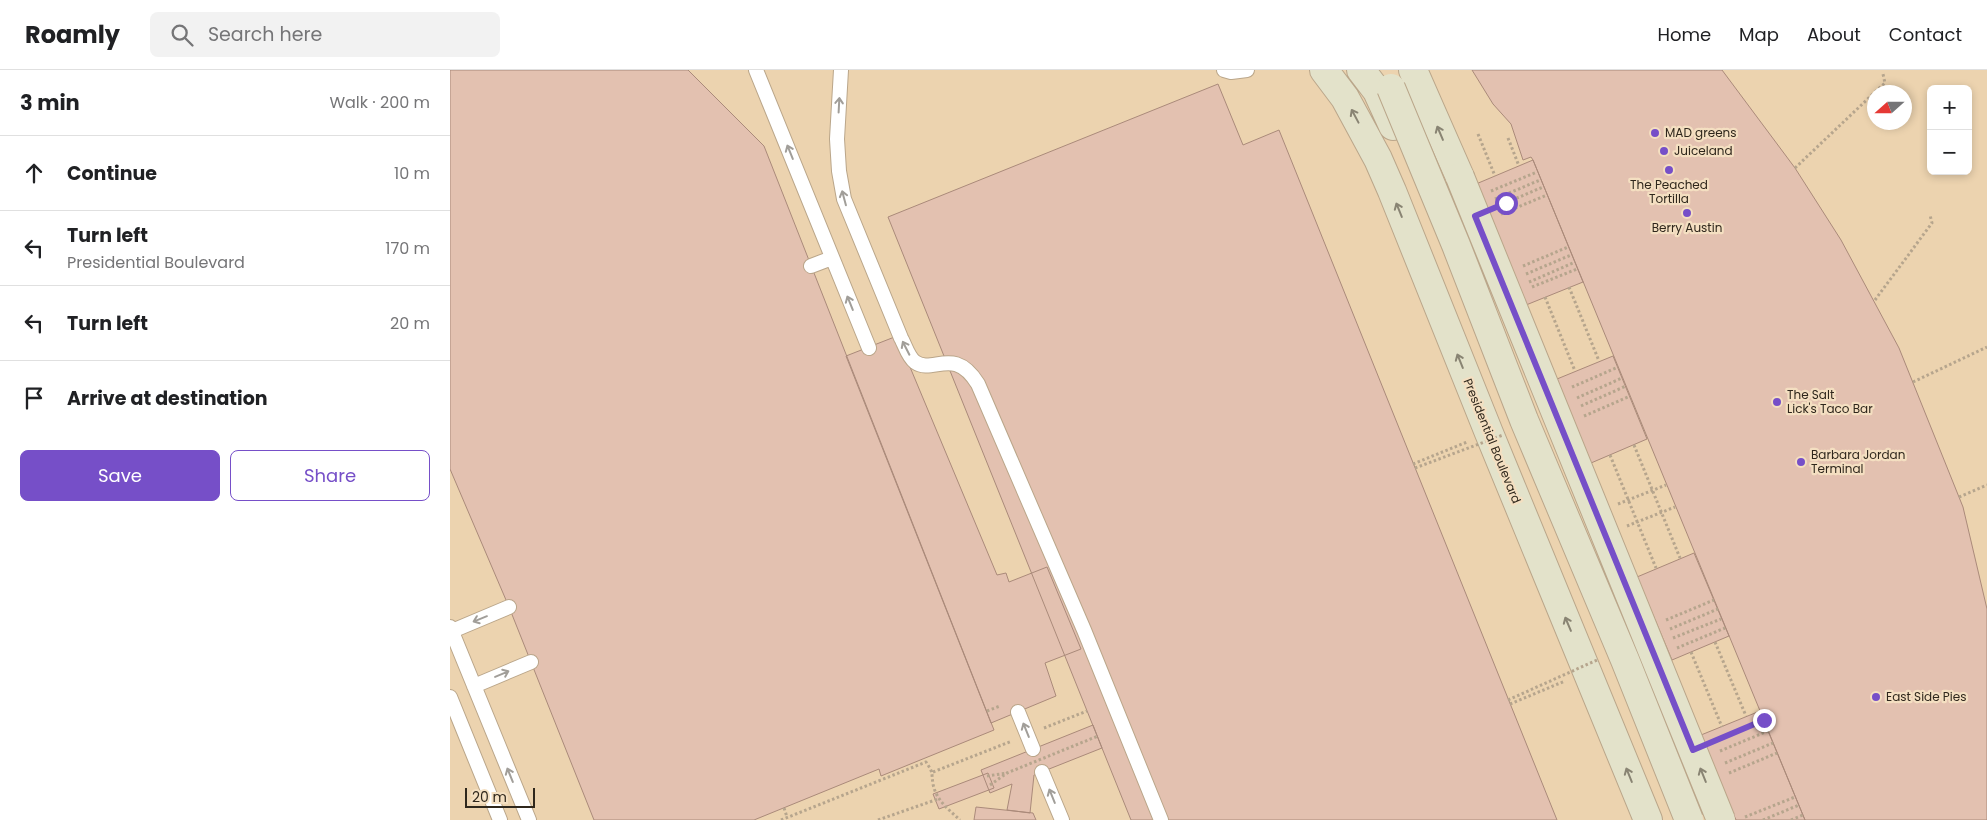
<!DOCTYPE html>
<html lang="en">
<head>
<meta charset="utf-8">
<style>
	:root { --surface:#fff; --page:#f2f2f2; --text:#202124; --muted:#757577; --line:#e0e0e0; --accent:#764fc8 }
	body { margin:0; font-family:Poppins,sans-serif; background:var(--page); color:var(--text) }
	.controls { position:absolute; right:15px; top:15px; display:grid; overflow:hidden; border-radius:8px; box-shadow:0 2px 8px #0003 }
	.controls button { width:45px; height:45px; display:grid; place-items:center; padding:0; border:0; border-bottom:1px solid var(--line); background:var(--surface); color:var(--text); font:25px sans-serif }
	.compass { position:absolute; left:1417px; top:15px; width:45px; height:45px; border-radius:50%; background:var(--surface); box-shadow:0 2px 8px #0003; rotate:249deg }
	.scale { position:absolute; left:15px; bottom:12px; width:70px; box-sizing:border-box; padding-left:5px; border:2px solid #2f271c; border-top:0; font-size:14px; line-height:18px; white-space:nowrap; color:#2f271c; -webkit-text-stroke:4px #f4dfc1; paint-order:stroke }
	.stop { position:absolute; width:15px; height:15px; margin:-11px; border:4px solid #764fc8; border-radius:50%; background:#fff }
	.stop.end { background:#764fc8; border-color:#fff; box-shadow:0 1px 5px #0008 }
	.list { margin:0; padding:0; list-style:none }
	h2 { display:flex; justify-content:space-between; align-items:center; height:65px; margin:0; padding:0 20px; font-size:21px }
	h2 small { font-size:16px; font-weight:400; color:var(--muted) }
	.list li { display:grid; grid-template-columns:32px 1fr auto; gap:15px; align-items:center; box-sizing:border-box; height:75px; padding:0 20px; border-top:1px solid var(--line) }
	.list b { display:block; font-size:19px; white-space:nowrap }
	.list p { margin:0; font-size:16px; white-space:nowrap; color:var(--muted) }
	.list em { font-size:16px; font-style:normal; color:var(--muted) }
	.actions { display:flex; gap:10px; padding:15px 20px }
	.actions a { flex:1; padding:11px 0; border:1px solid var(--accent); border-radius:8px; text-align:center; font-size:18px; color:var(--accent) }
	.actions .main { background:var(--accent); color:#fff }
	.icon { flex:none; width:28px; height:28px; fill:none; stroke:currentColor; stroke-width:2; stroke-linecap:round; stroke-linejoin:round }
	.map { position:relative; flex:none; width:1537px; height:750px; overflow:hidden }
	header { display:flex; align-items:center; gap:30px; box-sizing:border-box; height:70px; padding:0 25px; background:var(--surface); border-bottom:1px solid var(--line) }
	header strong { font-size:24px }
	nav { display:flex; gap:28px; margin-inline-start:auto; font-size:18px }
	.search { width:350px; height:45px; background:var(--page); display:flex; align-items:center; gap:12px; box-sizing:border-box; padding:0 18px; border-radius:8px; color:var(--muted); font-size:19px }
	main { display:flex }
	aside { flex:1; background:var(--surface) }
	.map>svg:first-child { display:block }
	.built { fill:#ecd3af; fill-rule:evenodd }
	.building { fill:#e3c1b0; stroke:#aa8a7a }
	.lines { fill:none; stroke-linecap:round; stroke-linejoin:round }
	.lane-casing { stroke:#baa68a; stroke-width:16 }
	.secondary-casing { stroke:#baa68a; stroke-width:30 }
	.path { stroke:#b6a58d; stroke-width:3; stroke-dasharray:2.5 2.5; stroke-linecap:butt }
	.lane { stroke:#fff; stroke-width:14 }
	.secondary { stroke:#e3e2ca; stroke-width:28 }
	.secondary-bridge-casing { stroke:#baa68a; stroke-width:30; stroke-linecap:butt }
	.path-bridge { stroke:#b6a58d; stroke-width:3; stroke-dasharray:2.5 2.5; stroke-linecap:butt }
	.secondary-bridge { stroke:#e3e2ca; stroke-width:28 }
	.oneway { stroke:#a19e99 }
	.oneway2 { stroke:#898473 }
	.route { stroke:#764fc8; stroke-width:6 }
	.poi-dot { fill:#764fc8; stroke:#f4dfc1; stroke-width:2 }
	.labels { text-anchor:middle; stroke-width:4.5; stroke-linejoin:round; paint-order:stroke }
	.poi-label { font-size:12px; fill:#2f271c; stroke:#f4dfc1; text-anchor:start }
	.street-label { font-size:12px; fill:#2f271c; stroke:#f4dfc1 }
</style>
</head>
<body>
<header>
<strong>Roamly</strong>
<div class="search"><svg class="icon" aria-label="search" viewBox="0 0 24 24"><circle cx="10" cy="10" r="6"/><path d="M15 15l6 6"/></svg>Search here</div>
<nav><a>Home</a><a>Map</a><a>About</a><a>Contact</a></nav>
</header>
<main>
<aside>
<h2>3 min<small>Walk · 200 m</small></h2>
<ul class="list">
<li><svg class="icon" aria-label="ahead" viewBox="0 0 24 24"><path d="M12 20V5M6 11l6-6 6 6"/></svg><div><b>Continue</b></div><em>10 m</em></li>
<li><svg class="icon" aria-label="left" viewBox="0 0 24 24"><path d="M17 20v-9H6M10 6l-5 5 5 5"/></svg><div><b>Turn left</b><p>Presidential Boulevard</p></div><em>170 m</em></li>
<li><svg class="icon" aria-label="left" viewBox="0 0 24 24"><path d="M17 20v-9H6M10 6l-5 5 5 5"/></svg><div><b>Turn left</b></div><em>20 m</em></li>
<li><svg class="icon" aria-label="arrive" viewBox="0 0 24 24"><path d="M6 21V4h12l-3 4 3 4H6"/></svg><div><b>Arrive at destination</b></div></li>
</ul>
<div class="actions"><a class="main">Save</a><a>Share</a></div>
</aside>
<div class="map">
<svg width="1537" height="750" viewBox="0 0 1537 750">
	<rect width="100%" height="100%" fill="#f4dfc1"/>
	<!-- built -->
	<path class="built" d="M0 0H1537V750H0ZM1481 19H1518V101H1481ZM1424 22H1454V52H1424Z"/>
	<!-- building -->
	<path class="building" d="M0 0H238L314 76 544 660 431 706 429 699 304 750H144L59 537 0 399Z
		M1022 0H1272L1345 98 1391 170 1449 278 1513 437 1537 539V750H1355L1083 90 1081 87 1073 90 1061 54 1043 34Z
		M768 14 793 75 829 60 1107 750H681L438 147Z
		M1083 90 1133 212 1076 235 1026 114Z
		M447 266 547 505 556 503 559 512 597 497 631 579 595 593 606 626 541 653 396 286Z
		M1163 286 1197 369 1141 393 1107 309Z
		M1244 483 1279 566 1222 590 1187 507Z
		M1310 641 1318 661 1355 750H1286L1251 665Z
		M643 655 652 678 584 705 580 743 557 740 562 714 540 723 531 700Z
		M538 703 544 718 489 739 483 724Z
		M526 737 583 743 586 750H524Z"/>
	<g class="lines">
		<defs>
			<path id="lane" d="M306 0 419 278
				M391 0 387 69 389 101 394 129 451 268C455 275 458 287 465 292 483 305 504 275 528 314L634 560 711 750
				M774 0 781 2 797 0
				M361 196 382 188
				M0 557 79 750
				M2 561 59 537
				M24 616 81 592
				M0 627 50 750
				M568 642 583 679
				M592 702 612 750"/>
			<path id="secondary" d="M874 0 895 28 928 89 942 121 1039 363 1198 750
				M911 0 927 21 943 56
				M963 0 1010 107"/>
		</defs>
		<!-- lane casing -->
		<use href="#lane" class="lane-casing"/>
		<!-- secondary casing -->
		<use href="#secondary" class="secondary-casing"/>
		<!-- path -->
		<path class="path" d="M1425 22 1435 13 1433 4
			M1028 64 1045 106
			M1058 68 1069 96
			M1345 98 1424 23
			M1041 121 1087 102
			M1045 129 1090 110
			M1048 136 1093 117
			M1051 144 1097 125
			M1073 196 1118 177
			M1076 204 1121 185
			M1079 212 1125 192
			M1082 217 1127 199
			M1119 217 1149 291
			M1095 227 1125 301
			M1425 230 1482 153 1480 145
			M1463 312 1537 277
			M1122 317 1168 297
			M1127 328 1172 308
			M1131 336 1176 316
			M1134 346 1180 326
			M1184 375 1230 488
			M1160 385 1206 498
			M963 394 1017 372
			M1509 427 1537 415
			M1168 434 1216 415
			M1177 456 1225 437
			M1216 550 1264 530
			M1223 568 1271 549
			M1265 572 1296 646
			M1227 578 1275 558
			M1241 582 1272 657
			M1060 634 1115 611
			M537 641 550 636
			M594 658 637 641
			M1266 670 1314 651
			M1270 681 1318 661
			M1275 693 1323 673
			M483 702 562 671
			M1279 703 1327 683
			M537 706 557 703
			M334 738 337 747
			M1295 747 1345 727
			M331 750 476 692C484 704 481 702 483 714 486 730 499 740 510 750
			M428 750 488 729
			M1313 750 1349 735
			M1341 750 1353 745"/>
		<!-- lane -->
		<use href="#lane" class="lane"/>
		<!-- secondary -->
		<use href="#secondary" class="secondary"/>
		<defs>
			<path id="secondary-bridge" d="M941 18 1006 175 1074 350 1175 590 1239 750
				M1010 107 1271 750"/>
		</defs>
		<!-- secondary-bridge casing -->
		<use href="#secondary-bridge" class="secondary-bridge-casing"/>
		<!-- path-bridge -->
		<path class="path-bridge" d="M965 398 1053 365
			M1220 559 1268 539
			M1058 630 1147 590
			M540 715 557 703 648 666"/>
		<!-- secondary-bridge -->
		<use href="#secondary-bridge" class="secondary-bridge"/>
	</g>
	<!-- one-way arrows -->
	<defs><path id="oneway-shaft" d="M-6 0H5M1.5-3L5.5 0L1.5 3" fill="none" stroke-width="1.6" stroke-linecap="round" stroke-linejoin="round" transform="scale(1.25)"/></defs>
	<g class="oneway">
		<use href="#oneway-shaft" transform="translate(389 35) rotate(-87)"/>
		<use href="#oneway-shaft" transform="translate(340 82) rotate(-112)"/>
		<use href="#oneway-shaft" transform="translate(394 128) rotate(-105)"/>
		<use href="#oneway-shaft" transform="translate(400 233) rotate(-112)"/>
		<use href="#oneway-shaft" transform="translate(456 278) rotate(-117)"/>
		<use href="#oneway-shaft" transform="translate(30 549) rotate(158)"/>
		<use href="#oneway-shaft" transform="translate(52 604) rotate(-23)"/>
		<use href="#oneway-shaft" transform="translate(576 660) rotate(-112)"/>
		<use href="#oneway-shaft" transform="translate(60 705) rotate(-112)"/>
		<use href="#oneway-shaft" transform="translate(602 726) rotate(-112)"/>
	</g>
	<g class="oneway2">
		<use href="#oneway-shaft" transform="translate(905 46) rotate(-118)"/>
		<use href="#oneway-shaft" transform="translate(990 63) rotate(-113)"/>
		<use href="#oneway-shaft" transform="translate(949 140) rotate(-112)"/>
		<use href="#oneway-shaft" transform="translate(1010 291) rotate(-112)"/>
		<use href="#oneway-shaft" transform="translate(1118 554) rotate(-113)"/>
		<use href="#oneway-shaft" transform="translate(1179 705) rotate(-112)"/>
		<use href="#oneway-shaft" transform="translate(1253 705) rotate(-112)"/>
	</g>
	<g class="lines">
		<!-- route -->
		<path class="route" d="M1056 133 1025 146 1243 680 1314 650"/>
	</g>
	<!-- markers -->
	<g class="poi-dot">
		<circle cx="1205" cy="63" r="5"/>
		<circle cx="1214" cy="81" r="5"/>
		<circle cx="1219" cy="100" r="5"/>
		<circle cx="1237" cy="143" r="5"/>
		<circle cx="1327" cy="332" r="5"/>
		<circle cx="1351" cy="392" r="5"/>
		<circle cx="1426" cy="627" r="5"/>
	</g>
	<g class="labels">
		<!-- poi labels -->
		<g class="poi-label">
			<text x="1215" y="67">MAD greens</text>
			<text x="1224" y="85">Juiceland</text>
			<text x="1219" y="119" text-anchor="middle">The Peached<tspan x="1219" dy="14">Tortilla</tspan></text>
			<text x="1237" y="162" text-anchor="middle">Berry Austin</text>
			<text x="1337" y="329">The Salt<tspan x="1337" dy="14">Lick's Taco Bar</tspan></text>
			<text x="1361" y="389">Barbara Jordan<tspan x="1361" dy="14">Terminal</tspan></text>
			<text x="1436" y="631">East Side Pies</text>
		</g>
		<!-- street labels -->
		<g class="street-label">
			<text transform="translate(1042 371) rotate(68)" y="4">Presidential Boulevard</text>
		</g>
	</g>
</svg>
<div class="controls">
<button>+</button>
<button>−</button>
</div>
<svg class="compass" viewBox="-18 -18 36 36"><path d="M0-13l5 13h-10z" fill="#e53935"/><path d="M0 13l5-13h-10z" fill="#757577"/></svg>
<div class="scale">20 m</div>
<div class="stop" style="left:1056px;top:133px"></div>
<div class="stop end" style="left:1314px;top:650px"></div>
</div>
</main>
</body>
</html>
